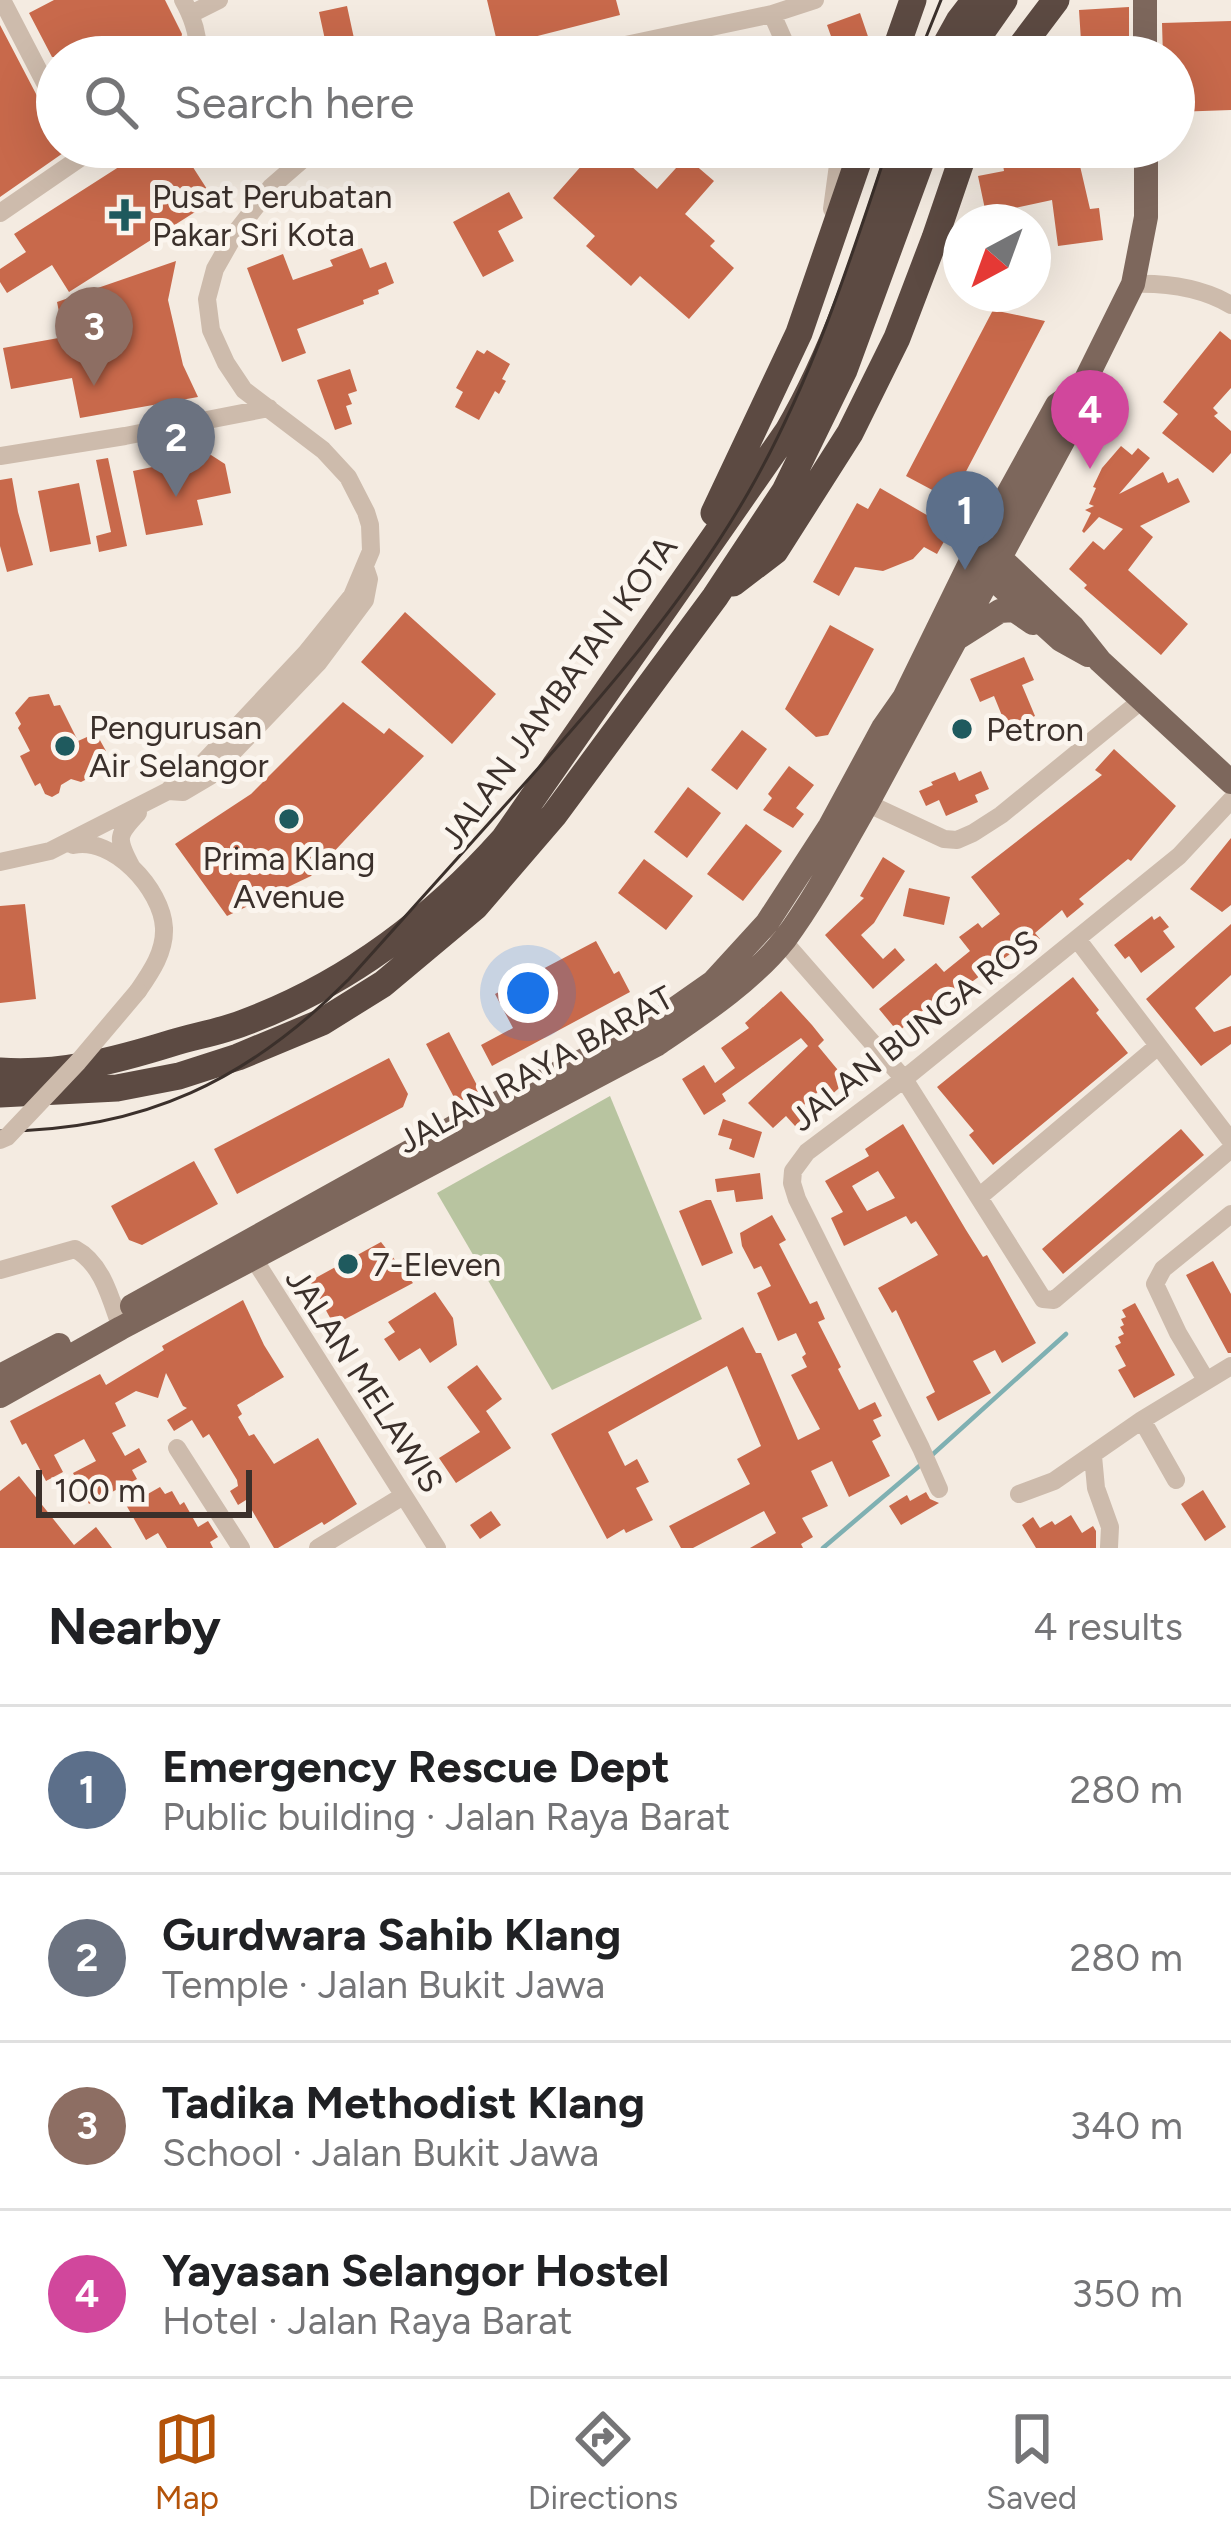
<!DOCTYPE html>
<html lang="en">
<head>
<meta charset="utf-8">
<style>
	:root { --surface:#fff; --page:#f6f6f6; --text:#202124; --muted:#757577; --line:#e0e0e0; --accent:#b45309 }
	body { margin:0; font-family:Figtree,sans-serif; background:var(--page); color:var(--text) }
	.compass { position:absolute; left:943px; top:204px; width:108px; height:108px; border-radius:50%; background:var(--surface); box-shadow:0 12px 48px #0002; rotate:221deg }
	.scale { position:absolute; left:36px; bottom:30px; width:216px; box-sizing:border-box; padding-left:12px; border:6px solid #3b302b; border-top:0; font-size:33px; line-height:42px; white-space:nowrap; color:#3b302b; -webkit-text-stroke:9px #fbf5ee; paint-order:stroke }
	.you { position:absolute; left:528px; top:993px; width:42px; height:42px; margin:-30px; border:9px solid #fff; border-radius:50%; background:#1a73e8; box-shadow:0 0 0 18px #1a73e833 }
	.badge { display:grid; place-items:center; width:78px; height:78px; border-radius:50%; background:var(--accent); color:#fff; font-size:39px; font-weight:700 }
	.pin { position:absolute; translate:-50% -99px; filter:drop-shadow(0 3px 6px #0008) }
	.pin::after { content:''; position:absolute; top:63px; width:42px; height:36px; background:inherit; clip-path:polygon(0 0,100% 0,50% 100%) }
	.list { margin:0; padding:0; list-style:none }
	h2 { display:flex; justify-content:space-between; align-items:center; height:156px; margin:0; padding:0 48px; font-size:51px }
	h2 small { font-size:39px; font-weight:400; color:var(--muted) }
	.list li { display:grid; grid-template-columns:78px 1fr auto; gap:36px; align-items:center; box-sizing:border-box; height:168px; padding:0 48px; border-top:3px solid var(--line) }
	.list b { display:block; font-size:45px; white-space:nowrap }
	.list p { margin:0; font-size:39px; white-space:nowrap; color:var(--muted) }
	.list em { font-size:39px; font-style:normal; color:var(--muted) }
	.icon { flex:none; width:66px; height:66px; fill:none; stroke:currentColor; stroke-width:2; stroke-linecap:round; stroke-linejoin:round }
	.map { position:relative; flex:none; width:1231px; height:1548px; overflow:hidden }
	.search { position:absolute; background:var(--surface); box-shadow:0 12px 48px #0002; left:36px; right:36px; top:36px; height:132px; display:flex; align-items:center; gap:30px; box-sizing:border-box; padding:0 42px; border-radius:66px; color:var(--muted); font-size:45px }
	.sheet { height:828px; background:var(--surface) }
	nav { display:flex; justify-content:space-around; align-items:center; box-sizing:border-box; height:168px; border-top:3px solid var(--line); background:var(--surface); font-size:33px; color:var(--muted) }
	nav a { display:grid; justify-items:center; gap:6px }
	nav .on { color:var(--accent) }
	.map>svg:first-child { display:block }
	.green { fill:#b8c4a0 }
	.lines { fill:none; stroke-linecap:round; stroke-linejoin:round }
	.stream { stroke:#7fb0b2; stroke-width:4.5 }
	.building { fill:#c8694b; fill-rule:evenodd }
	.minor { stroke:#cdbbac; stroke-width:18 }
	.major { stroke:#7d675c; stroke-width:24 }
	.highway { stroke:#5c4a42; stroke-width:27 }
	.tram { stroke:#3b302b; stroke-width:3 }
	.minor-bridge { stroke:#cdbbac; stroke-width:18 }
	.poi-dot { fill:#1f5a5e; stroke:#fbf5ee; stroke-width:4.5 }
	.labels { text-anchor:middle; stroke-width:10; stroke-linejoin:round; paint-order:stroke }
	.poi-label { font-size:33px; fill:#3b302b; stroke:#fbf5ee; text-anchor:start }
	.street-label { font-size:33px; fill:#3b302b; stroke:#fbf5ee }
</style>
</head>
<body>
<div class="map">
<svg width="1231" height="1548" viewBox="0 0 1231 1548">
	<rect width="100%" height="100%" fill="#f4ebe1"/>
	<!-- green -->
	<path class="green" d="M610 1096 702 1319 552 1390 437 1193Z"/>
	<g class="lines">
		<!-- stream -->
		<path class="stream" d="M932 1455 1066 1334
			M823 1548 924 1462"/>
	</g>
	<!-- building -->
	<path class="building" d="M54 0H165L182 34 179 50 169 57H52L29 13Z
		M487 0H616L620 15 498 46Z
		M347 6 355 43 327 49 319 12Z
		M1129 7V57H1082L1079 10Z
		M860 13 875 57H821L816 45 832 39 827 25Z
		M1231 21V110L1174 112V57H1163L1162 23Z
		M0 25 57 134V147H63L66 151 0 197Z
		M150 147H180L214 200 69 292 52 265 7 293 0 282V269L26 252 14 234Z
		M598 147 617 164 622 158 657 189 686 157 714 181 685 214 715 241 710 246 734 268 689 319 640 276 631 286 586 246 595 236 553 198Z
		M1000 147H1043L1045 160 1077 153 1090 209 1099 208 1103 240 1058 246 1052 200 986 214 978 176 1004 171Z
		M509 192 523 218 498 231 514 261 483 277 453 222Z
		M362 248 370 268 386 262 394 283 378 290 379 294 363 300 364 304 297 329 306 353 282 362 247 268 283 254 293 280 333 266 330 260Z
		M176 261 168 300 183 365 198 397 80 418 72 378 11 389 3 348 64 337 57 302Z
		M993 310 1045 321 951 500 906 476Z
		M1220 331 1231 340V388L1213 408 1218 413 1214 416 1231 431V453L1213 473 1162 433 1178 414 1163 402Z
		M477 350 484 354 487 350 510 364 502 379 506 381 499 394 495 391 479 420 455 407 463 392 456 388Z
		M350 369 357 391 348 394 352 404 346 406 352 424 335 430 317 380Z
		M1121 446 1132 455 1138 448 1150 458 1119 494 1163 472 1168 483 1178 478 1190 502 1140 526 1153 537 1128 570 1188 624 1161 655 1084 588 1087 585 1069 569 1093 541 1104 550 1123 529 1099 517 1084 533 1082 531 1091 513 1085 510 1094 506 1089 504 1096 488 1093 487 1102 468Z
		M211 455 225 464 231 493 197 500 203 525 146 535 133 471Z
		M108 458 127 546 99 552 96 536 111 532 96 460Z
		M12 478 18 512 33 565 7 572 0 546V480Z
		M79 483 91 544 50 552 38 491Z
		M880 488 951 529 937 554 924 547 913 559 883 571 855 567 839 596 813 582 857 503 868 509Z
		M405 612 496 694 452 744 361 662Z
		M830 625 874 649 828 735 816 737 785 709Z
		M1024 657 1034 680 1022 685 1035 716 1007 728 994 696 980 702 970 679Z
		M49 694 54 706 60 705 78 741 96 733 106 751 101 755 95 775 81 782 71 779 61 785 59 793 52 797 45 794 40 783 35 786 20 756 30 751 18 728 21 724 15 713 29 697Z
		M343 702 384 734 389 728 424 756 311 876 227 916 175 844 251 794Z
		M742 730 767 749 737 790 711 770Z
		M1114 749 1176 806 1131 861 1128 859 1079 899 1084 904 1067 918 1062 910 1035 933 1040 939 1024 951 1021 946 962 989 970 999 955 1012 941 995 898 1032 879 1009 936 963 944 972 970 951 959 937 978 923 982 928 1000 914 971 877 1102 775 1095 770Z
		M789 766 814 785 796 808 804 814 793 828 763 810 772 798 768 794Z
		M981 771 989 789 975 795 978 802 946 816 939 800 926 806 919 791 933 785 931 782 955 772 959 781Z
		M688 787 721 813 687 858 654 832Z
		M746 824 782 851 743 901 707 874Z
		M1231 838V905L1222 912 1190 889Z
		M883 857 905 871 874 923 861 935 883 959 895 948 905 960 873 989 825 935 864 898 860 896Z
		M644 859 693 896 666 930 618 893Z
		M909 888 950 897 944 925 903 916Z
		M25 904 36 999 0 1003V906Z
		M1152 916 1154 920 1160 916 1169 927 1163 931 1175 947 1141 973 1129 956 1125 959 1114 945Z
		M1231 924V975L1195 1008 1214 1032 1231 1026V1044L1201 1066 1146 999Z
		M596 941 614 974 619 971 630 992 492 1066 481 1045 513 1028 495 994Z
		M1073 977 1099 1010 1096 1013 1128 1053 993 1165 969 1135 974 1131 937 1087Z
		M781 991 812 1025 824 1040 818 1046 847 1081 829 1097 821 1089 804 1105 810 1111 795 1126 786 1116 773 1128 748 1103 808 1046 801 1038 722 1094 726 1101 704 1115 682 1079 704 1065 715 1083 735 1068 721 1048 749 1028 745 1023Z
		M449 1032 480 1091 457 1103 426 1044Z
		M389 1058 408 1094 403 1107 237 1194 214 1149Z
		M723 1119 762 1132 754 1158 729 1149 732 1139 718 1135Z
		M903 1124 966 1230 983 1257 987 1255 1036 1343 1002 1363 995 1350 973 1361 991 1393 938 1421 926 1397 935 1392 896 1310 892 1313 878 1288 938 1255 916 1221 911 1224 906 1216 844 1246 831 1218 843 1212 825 1181 869 1156 865 1149ZM878 1171 895 1198 867 1211 852 1186Z
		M1181 1129 1204 1155 1063 1274 1042 1249Z
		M194 1161 218 1204 142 1245 129 1240 111 1206Z
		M760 1173 763 1199 736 1202 734 1190 717 1192 715 1179Z
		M706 1200H711L733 1253 702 1266 679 1211Z
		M772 1215 786 1240 779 1244 810 1304 817 1301 825 1319 818 1322 841 1367 838 1369 859 1410 875 1402 882 1416 873 1420 881 1436 872 1441 890 1476 849 1497 832 1461 811 1471 828 1506 802 1518 813 1537 801 1544 803 1548H750L776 1533 764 1511 693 1548H681L669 1526 750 1484 737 1459 761 1446 727 1366 608 1432 625 1466 637 1459 649 1482 636 1488 653 1520 626 1533 624 1529 607 1539 551 1434 743 1327 756 1353H761L798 1440 820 1429 791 1375 807 1367 802 1357 806 1354 796 1333 778 1341 757 1293 771 1286 761 1266 754 1269 742 1246 740 1233Z
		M381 1242 413 1283 334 1325 310 1281Z
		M1213 1261 1231 1294V1353H1228L1186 1275Z
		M435 1292 453 1318 457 1345 430 1363 420 1348 399 1361 384 1339 395 1332 388 1322Z
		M243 1300 264 1345 284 1377 237 1405 242 1414 238 1417 249 1436 254 1434 274 1464 318 1438 357 1504 324 1525 322 1522 278 1548H274L246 1500 238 1505 230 1491 238 1486 237 1480 209 1434 203 1438 192 1420 174 1431 167 1420 187 1408 183 1406 166 1373 158 1398 136 1391 115 1403 126 1426 112 1433 125 1456 139 1448 147 1462 132 1470 137 1479 89 1504 73 1473 96 1461 84 1439 54 1455 63 1472 46 1481 26 1443 22 1445 10 1421 100 1374 106 1385 164 1350 162 1346Z
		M1135 1303 1175 1375 1134 1398 1118 1370 1126 1366 1115 1346 1121 1343 1118 1337 1124 1334 1120 1327 1124 1325 1121 1319 1126 1317 1122 1310Z
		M477 1365 502 1399 486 1411 511 1448 456 1483 439 1458 480 1432 447 1387Z
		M19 1476 74 1545 96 1527 112 1548H0V1491Z
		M160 1487 165 1494 172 1491 180 1505 184 1502 198 1527 208 1521 218 1537 210 1542 213 1548H167L158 1533 146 1540 125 1503 142 1490 146 1495Z
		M1203 1490 1226 1527 1205 1541 1181 1504Z
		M926 1492 930 1499 939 1503 901 1525 889 1506 907 1495 910 1501Z
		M491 1511 501 1525 480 1539 470 1525Z
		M1071 1515 1082 1533 1093 1526 1096 1531V1548H1036L1022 1525 1033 1517 1040 1528 1052 1521 1055 1525Z"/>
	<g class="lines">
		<!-- minor -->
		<path class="minor" d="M2 0 57 106
			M183 0C193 18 200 37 197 57
			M191 14 219 0
			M772 14 791 57
			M569 57 772 14 815 0
			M831 147 838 165 832 209
			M0 213 96 147
			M1133 284C1166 283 1202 288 1231 305
			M0 456 125 436 269 408
			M168 791 183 792 210 776 318 663 365 600 369 579 366 570
			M858 799 944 839 957 840 973 833 1001 815 1142 700
			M73 845C113 836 162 889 164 928 165 952 151 972 138 991
			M0 862 50 851 168 791 178 780 203 763 306 653 352 596 371 551 370 525 366 512 348 477 323 450 244 390 226 363 211 330 207 299 215 269 236 232 271 187 317 147
			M131 866C116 838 117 835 138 813
			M778 935 904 1079 1043 1299 1054 1300 1231 1149
			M1077 939 1231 1141
			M979 1197 1158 1046
			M247 1248 437 1548
			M0 1270 75 1249C103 1264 111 1300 121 1328
			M1206 1380 1178 1333 1155 1284 1163 1269 1231 1214
			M1142 1420 1176 1480
			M177 1448 241 1548
			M1093 1456 1096 1488 1110 1527 1109 1547
			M939 1489 921 1448 797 1199 792 1183 793 1171 807 1152 904 1079 1179 856 1231 800
			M1019 1494 1054 1481 1142 1420 1231 1366
			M318 1548 403 1496"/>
		<!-- major -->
		<path class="major" d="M1145 0V57
			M992 550 1073 627 1100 661 1231 782
			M980 567 1061 640 1088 655
			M959 637 1000 611 1014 610 1033 623
			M132 1306 492 1106 646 1029 713 982 767 923 830 826 883 728 904 698 971 561 1057 405 1082 387
			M0 1376 59 1345
			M0 1396 121 1328 656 1045C700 1015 752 981 785 939 816 897 841 849 867 804L1077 415 1082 387 1133 284 1146 217V147"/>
		<!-- highway -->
		<path class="highway" d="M893 57 913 0
			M939 57 959 21 975 0
			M964 57 1004 0
			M1013 57 1056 0
			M714 513 799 333 863 147
			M733 583 775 551 850 433 897 338 935 238 966 147
			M0 1071C60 1075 114 1061 172 1043 195 1036 220 1032 243 1023 346 985 431 921 504 839L788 431C839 343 869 244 901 147
			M0 1094 117 1088 179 1076 238 1057 322 1022 383 984 475 907 554 815 715 597 785 491 844 370 926 147"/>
		<!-- tram -->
		<path class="tram" d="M918 57 941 0
			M0 1131C143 1131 249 1080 349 979 408 914 467 848 526 782 607 691 687 599 748 493 810 385 849 265 888 147"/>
		<!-- minor-bridge -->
		<path class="minor-bridge" d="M0 1140 7 1137 78 1062 138 991"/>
	</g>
	<!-- markers -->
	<g class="poi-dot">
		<path d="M119 197h12v12h12v12h-12v12h-12v-12h-12v-12h12z"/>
		<circle cx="962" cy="729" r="12"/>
		<circle cx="65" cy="746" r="12"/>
		<circle cx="289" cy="819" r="12"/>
		<circle cx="348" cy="1264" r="12"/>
	</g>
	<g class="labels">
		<!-- poi labels -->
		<g class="poi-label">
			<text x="152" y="208">Pusat Perubatan<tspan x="152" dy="38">Pakar Sri Kota</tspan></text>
			<text x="89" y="739">Pengurusan<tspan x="89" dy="38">Air Selangor</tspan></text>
			<text x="986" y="741">Petron</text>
			<text x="289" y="870" text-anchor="middle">Prima Klang<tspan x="289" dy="38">Avenue</tspan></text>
			<text x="372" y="1276">7-Eleven</text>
		</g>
		<!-- street labels -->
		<g class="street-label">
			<text transform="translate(558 692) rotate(-54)" y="12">JALAN JAMBATAN KOTA</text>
			<text transform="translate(914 1030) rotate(-38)" y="12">JALAN BUNGA ROS</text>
			<text transform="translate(535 1069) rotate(-29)" y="12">JALAN RAYA BARAT</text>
			<text transform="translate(365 1380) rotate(57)" y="12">JALAN MELAWIS</text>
		</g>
	</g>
</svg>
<svg class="compass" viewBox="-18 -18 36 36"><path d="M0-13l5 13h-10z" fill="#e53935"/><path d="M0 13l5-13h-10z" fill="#757577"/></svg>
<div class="scale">100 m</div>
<div class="you"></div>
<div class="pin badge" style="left:965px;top:570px;background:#5c6f8a">1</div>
<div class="pin badge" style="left:176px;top:497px;background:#6b7280">2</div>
<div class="pin badge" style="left:94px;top:386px;background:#8d6e63">3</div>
<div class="pin badge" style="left:1090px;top:469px;background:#d1479c">4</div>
<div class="search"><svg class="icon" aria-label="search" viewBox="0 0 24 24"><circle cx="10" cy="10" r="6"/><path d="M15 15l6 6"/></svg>Search here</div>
</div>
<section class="sheet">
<h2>Nearby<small>4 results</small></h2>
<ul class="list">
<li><span class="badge" style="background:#5c6f8a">1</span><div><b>Emergency Rescue Dept</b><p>Public building · Jalan Raya Barat</p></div><em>280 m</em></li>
<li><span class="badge" style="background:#6b7280">2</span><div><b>Gurdwara Sahib Klang</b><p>Temple · Jalan Bukit Jawa</p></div><em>280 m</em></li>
<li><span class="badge" style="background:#8d6e63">3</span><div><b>Tadika Methodist Klang</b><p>School · Jalan Bukit Jawa</p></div><em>340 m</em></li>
<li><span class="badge" style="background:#d1479c">4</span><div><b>Yayasan Selangor Hostel</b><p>Hotel · Jalan Raya Barat</p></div><em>350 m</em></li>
</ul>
</section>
<nav>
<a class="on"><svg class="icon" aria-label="map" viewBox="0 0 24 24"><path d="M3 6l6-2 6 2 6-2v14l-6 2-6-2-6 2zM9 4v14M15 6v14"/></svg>Map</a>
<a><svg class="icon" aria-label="directions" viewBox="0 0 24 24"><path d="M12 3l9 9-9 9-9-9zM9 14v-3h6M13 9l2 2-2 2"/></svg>Directions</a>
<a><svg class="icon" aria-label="saved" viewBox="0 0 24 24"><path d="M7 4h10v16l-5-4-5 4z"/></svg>Saved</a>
</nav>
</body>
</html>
